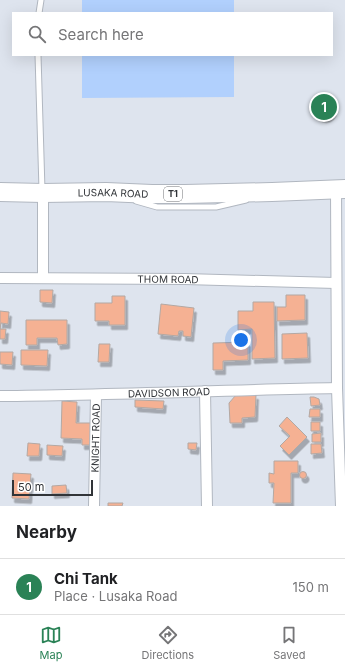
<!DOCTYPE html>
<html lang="en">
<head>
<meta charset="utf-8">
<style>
	:root { --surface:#fff; --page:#f2f2f2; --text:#202124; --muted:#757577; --line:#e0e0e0; --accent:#2a8256 }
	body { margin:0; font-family:Inter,sans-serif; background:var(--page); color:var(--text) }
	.scale { position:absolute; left:12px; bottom:10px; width:81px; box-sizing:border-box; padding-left:4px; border:2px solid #313438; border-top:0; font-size:11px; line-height:14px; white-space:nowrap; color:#313438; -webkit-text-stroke:3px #fff; paint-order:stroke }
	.you { position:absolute; left:241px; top:340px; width:14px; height:14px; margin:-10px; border:3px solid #fff; border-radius:50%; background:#1a73e8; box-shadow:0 0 0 6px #1a73e833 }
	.badge { display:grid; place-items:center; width:26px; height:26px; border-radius:50%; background:var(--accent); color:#fff; font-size:13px; font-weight:700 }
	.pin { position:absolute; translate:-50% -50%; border:2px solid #fff; box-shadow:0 1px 4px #0006 }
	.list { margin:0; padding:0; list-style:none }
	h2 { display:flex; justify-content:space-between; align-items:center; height:52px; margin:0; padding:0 16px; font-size:17px }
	h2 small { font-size:13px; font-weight:400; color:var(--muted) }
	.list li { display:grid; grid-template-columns:26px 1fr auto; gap:12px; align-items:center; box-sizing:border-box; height:56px; padding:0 16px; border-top:1px solid var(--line) }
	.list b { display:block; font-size:15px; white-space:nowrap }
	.list p { margin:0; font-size:13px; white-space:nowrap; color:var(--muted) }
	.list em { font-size:13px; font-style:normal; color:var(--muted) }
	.icon { flex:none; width:22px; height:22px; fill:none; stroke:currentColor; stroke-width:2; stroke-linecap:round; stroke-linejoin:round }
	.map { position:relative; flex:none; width:345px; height:506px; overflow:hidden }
	.search { position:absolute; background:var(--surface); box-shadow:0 4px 16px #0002; left:12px; right:12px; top:12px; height:44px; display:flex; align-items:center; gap:10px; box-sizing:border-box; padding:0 14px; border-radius:0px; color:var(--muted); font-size:15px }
	.sheet { height:108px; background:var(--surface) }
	nav { display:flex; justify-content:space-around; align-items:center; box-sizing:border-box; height:56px; border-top:1px solid var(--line); background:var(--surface); font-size:11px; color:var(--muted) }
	nav a { display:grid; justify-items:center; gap:2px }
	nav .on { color:var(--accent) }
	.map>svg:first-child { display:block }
	.green { fill:#b1d0fd }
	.building { fill:#f5b193; stroke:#b3a8a3; filter:url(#shadow) }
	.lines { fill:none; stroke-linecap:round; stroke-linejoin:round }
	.lane-casing { stroke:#b1b7c0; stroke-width:7 }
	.street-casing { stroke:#b1b7c0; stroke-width:12 }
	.highway-casing { stroke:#b1b7c0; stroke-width:20 }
	.lane { stroke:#fff; stroke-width:5 }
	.street { stroke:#fff; stroke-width:10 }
	.highway { stroke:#fff; stroke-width:18 }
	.labels { text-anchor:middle; stroke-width:3; stroke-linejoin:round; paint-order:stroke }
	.shield { fill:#fff; stroke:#6f7174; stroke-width:1 }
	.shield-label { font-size:9px; font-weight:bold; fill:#313438 }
	.street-label { font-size:10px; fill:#313438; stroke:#fff }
</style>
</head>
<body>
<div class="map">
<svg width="345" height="506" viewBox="0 0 345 506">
	<defs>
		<filter id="shadow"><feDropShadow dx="2.5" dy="4.5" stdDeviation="0" flood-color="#0004"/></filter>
	</defs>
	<rect width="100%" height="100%" fill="#dee4ee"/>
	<!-- green -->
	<path class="green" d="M82 0H234V13H82Z
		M82 55H234V97L82 98Z"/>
	<!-- building -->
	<path class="building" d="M314 108a10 10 0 1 1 20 0a10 10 0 1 1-20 0Z
		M40 290H53L52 303 40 302Z
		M286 295H305V320L277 321V307H286Z
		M112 296H125V325H109V321H95V303H112Z
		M253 302H274L275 358 252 359V329L238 330V311H253Z
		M161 304 194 308 191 337 183 336V331H179L178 336 158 334Z
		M0 311 9 312 8 324 1 323 0 329H6L5 339H0Z
		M26 320H67V344L58 345 57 338H37V345H26Z
		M307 333 308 358 282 359V334Z
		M248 342V360L223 361V370H213V343Z
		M99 344H110L109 362H98Z
		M21 350H48L47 366 21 365Z
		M0 352H13L12 365 0 364Z
		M236 395H256L255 417 242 418V423H230L229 403Z
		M310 397H314L319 399 320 405 311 406Z
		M135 400 164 401 163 409 135 407Z
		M62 401 77 402 76 423H91V445H82V439L61 438Z
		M310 409H320V417H309Z
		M287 417 307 437 289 455 280 446 290 436 279 426Z
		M311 422H320V431H311Z
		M321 433V442H312V434Z
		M28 443 40 444 39 456H27Z
		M188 443H197L196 450 188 449Z
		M311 444H321L322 453 311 454Z
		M47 445 63 446 62 456 47 455Z
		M274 461H298V473H291V503H273L274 483H269V473L274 474Z
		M299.5 475a3.5 3.5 0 1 1 7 0a3.5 3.5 0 1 1-7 0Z
		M13 473 31 474 29 499 12 498Z
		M66 485 67 493 52 494V486Z
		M108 503H123L122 506H108Z"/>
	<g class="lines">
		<defs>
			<path id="lane" d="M39 13 41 0
				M38 55 42 190
				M136 201 157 207H216L246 200"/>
			<g id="street">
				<path d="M336 189 337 388 341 506"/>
				<path d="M43 193V278"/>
				<path id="s1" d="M0 278 185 279 336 283"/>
				<path d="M205 391 207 506"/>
				<path id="s2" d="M0 396C112 395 225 390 337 388"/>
				<path id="s3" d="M94 506 96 395"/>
			</g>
			<g id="highway">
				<path id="s4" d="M0 192 43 193 106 192 152 194H185L272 192 345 189"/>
			</g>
		</defs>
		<!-- lane casing -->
		<use href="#lane" class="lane-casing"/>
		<!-- street casing -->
		<use href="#street" class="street-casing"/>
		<!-- highway casing -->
		<use href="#highway" class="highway-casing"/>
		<!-- lane -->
		<use href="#lane" class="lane"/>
		<!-- street -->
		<use href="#street" class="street"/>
		<!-- highway -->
		<use href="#highway" class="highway"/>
	</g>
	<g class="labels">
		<!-- shield labels -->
		<rect class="shield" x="164" y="187" width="18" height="14" rx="3"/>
		<g class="shield-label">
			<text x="173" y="197">T1</text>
		</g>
		<!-- street labels -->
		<g class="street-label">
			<text dy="4" stroke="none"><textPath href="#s4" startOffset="113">LUSAKA ROAD</textPath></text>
			<text dy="4" stroke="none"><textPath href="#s1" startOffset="168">THOM ROAD</textPath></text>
			<text dy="4" stroke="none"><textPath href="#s2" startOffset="169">DAVIDSON ROAD</textPath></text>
			<text dy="4" stroke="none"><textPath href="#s3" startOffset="68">KNIGHT ROAD</textPath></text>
		</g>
	</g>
</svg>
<div class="scale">50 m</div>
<div class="you"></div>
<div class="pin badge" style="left:324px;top:107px">1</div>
<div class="search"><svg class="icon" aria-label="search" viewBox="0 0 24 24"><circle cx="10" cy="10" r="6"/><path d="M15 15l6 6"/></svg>Search here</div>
</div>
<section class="sheet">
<h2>Nearby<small></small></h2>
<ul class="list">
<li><span class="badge">1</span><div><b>Chi Tank</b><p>Place · Lusaka Road</p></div><em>150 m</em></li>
</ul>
</section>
<nav>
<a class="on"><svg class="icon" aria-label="map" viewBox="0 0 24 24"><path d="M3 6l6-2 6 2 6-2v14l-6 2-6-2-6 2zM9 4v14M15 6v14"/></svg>Map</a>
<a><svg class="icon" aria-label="directions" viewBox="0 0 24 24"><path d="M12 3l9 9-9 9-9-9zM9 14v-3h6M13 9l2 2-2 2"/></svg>Directions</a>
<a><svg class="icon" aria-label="saved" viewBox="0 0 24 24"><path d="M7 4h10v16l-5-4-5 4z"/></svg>Saved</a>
</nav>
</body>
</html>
